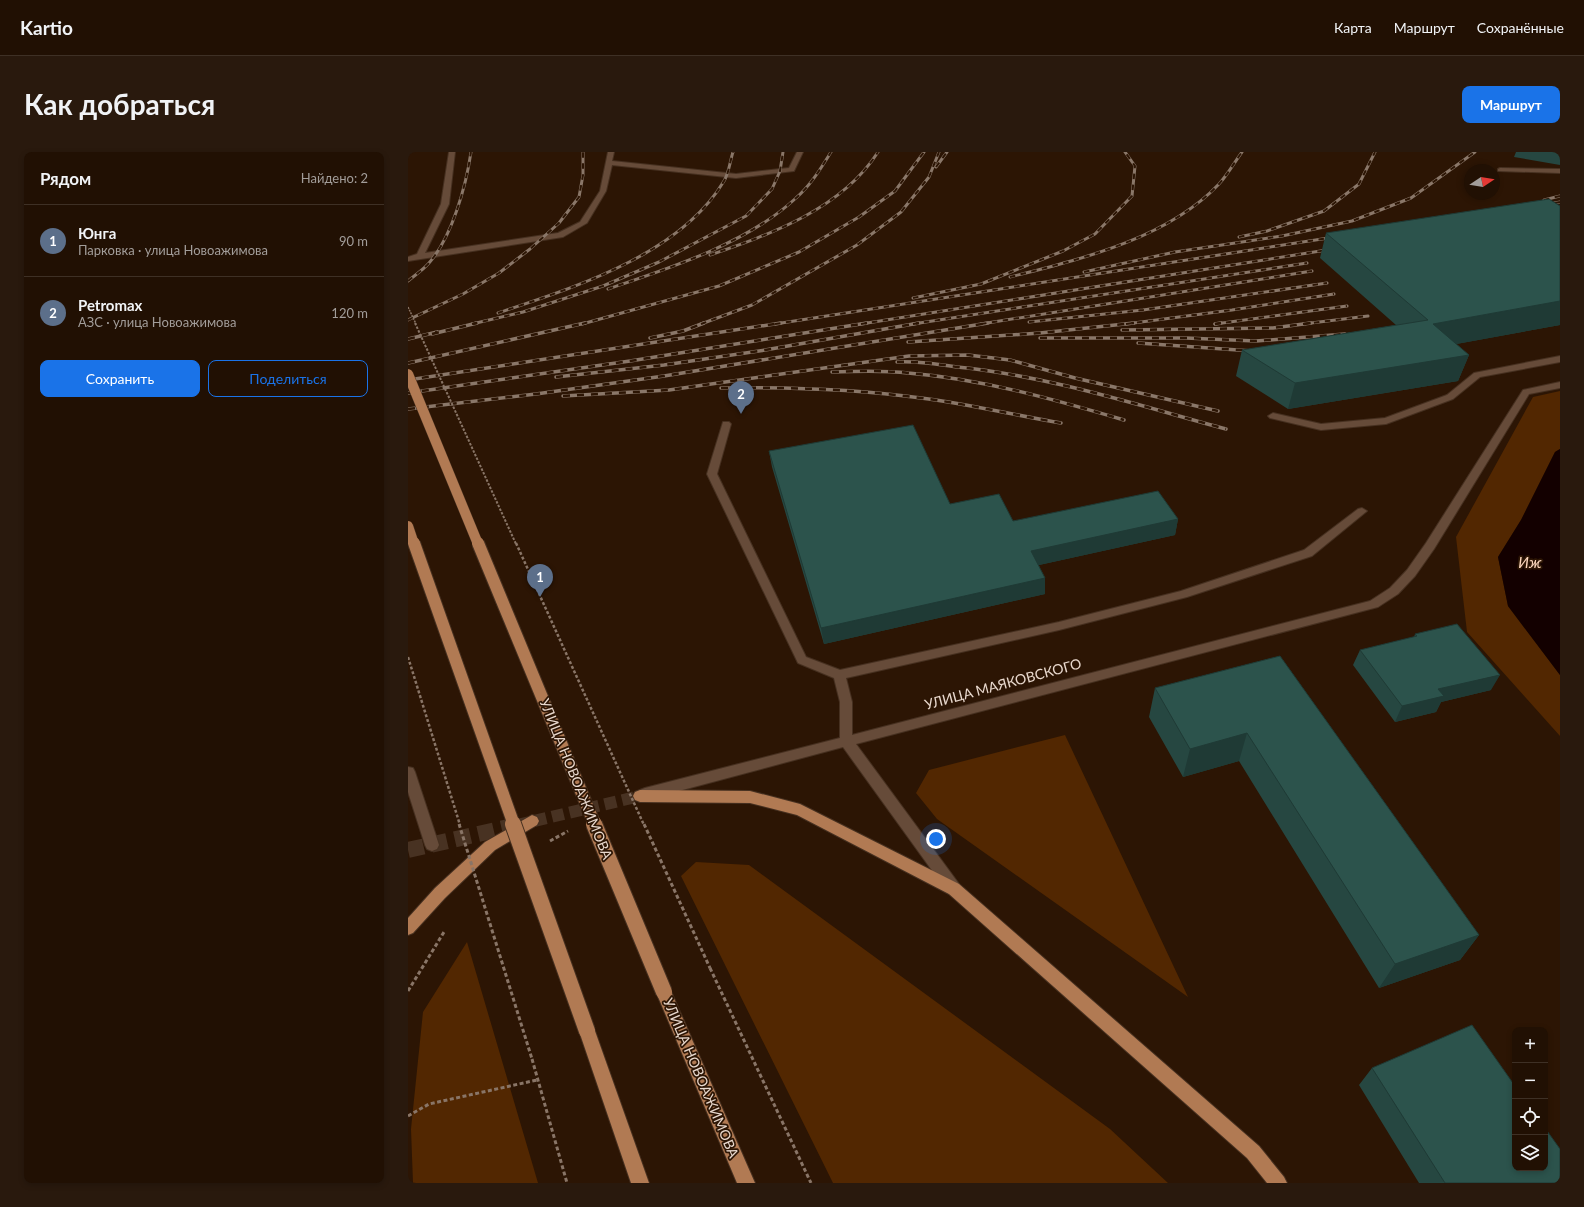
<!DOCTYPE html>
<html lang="ru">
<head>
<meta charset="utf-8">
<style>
	:root { --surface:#211003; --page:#29190d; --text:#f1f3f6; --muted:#a29d9a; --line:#3e3025; --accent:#1a73e8 }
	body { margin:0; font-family:Lato,sans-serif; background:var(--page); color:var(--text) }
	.controls { position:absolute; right:12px; bottom:12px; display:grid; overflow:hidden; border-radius:8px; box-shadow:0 2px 6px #0003 }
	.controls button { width:36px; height:36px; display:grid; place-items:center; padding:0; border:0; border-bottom:1px solid var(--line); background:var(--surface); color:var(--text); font:20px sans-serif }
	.compass { position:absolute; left:1056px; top:12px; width:36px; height:36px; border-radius:50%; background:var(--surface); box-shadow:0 2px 6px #0003; rotate:78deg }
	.you { position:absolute; left:528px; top:687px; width:14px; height:14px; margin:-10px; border:3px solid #fff; border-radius:50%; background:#1a73e8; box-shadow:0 0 0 6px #1a73e833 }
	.badge { display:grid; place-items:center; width:26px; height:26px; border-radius:50%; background:var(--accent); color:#fff; font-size:13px; font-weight:700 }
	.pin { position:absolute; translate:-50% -33px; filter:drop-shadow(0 1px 2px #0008) }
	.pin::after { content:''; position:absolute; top:21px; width:14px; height:12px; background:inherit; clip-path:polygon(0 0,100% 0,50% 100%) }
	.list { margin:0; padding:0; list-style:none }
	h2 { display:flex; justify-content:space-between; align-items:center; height:52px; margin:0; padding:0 16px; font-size:17px }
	h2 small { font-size:13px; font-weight:400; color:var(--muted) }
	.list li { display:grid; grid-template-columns:26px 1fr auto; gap:12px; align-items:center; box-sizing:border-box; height:72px; padding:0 16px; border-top:1px solid var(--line) }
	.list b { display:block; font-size:15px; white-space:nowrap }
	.list p { margin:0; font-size:13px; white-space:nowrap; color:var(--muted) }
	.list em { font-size:13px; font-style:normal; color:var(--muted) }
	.actions { display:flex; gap:8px; padding:12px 16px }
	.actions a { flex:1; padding:9px 0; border:1px solid var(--accent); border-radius:8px; text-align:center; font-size:14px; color:var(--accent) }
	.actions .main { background:var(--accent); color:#fff }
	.icon { flex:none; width:22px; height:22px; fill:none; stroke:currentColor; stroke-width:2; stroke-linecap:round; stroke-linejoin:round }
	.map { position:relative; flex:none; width:1152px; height:1031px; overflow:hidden; border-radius:8px }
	header { display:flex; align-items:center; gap:24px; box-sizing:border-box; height:56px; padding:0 20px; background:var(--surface); border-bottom:1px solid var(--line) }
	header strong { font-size:19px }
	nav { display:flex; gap:22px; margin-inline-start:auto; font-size:14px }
	.intro { display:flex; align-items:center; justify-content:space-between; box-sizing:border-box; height:96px; padding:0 24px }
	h1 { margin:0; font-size:28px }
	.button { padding:10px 18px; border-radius:8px; background:var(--accent); color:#fff; font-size:14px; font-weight:700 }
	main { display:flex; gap:24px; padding:0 24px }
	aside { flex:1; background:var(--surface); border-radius:8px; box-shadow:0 2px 6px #0003 }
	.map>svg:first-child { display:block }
	.green { fill:#522701 }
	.water { fill:#130000 }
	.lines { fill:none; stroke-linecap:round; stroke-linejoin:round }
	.major-tunnel-far1 { stroke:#483222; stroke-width:12; stroke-dasharray:12 6; stroke-linecap:butt }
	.major-tunnel { stroke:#483222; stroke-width:16; stroke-dasharray:16 8; stroke-linecap:butt }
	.minor-casing { stroke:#463020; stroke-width:2 }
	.major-casing { stroke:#463020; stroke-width:2 }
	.path { stroke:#897567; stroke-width:3; stroke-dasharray:4 2.5; stroke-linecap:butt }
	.minor { fill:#664b39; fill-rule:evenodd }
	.major { fill:#b17a53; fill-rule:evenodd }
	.rail-far1-casing { stroke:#8a7769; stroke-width:3 }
	.rail-casing { stroke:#8a7769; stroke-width:3.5 }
	.rail-far1 { stroke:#2c1504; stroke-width:2; stroke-dasharray:5.5; stroke-linecap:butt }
	.rail { stroke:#2c1504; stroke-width:2.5; stroke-dasharray:7; stroke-linecap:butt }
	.major-bridge-far2-casing { stroke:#463020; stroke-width:11; stroke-linecap:butt }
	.major-bridge-far1-casing { stroke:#463020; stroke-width:14; stroke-linecap:butt }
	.major-bridge-casing { stroke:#463020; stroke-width:18; stroke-linecap:butt }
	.path-bridge-far3 { stroke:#897567; stroke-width:1.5; stroke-dasharray:2 1; stroke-linecap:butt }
	.path-bridge-far2 { stroke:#897567; stroke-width:2; stroke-dasharray:2.5 1.5; stroke-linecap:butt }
	.path-bridge-far1 { stroke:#897567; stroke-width:2.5; stroke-dasharray:3 2; stroke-linecap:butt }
	.path-bridge { stroke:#897567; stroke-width:3; stroke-dasharray:4 2.5; stroke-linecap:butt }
	.major-bridge-far2 { stroke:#b17a53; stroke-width:10 }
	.major-bridge-far1 { stroke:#b17a53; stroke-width:12 }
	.major-bridge { stroke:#b17a53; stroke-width:16 }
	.wall { fill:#264741 }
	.shaded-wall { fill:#1f3a35 }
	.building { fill:#2c534c; stroke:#1f3a35 }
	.labels { text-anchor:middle; stroke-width:3.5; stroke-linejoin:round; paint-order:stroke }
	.street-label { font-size:14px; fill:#e9d9ce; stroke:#2c1504 }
	.water-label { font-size:15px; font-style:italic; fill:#fcd7be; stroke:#2c1504 }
</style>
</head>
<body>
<header>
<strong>Kartio</strong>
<nav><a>Карта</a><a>Маршрут</a><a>Сохранённые</a></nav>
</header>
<div class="intro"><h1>Как добраться</h1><a class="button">Маршрут</a></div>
<main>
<aside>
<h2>Рядом<small>Найдено: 2</small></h2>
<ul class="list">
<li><span class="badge" style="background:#5c6f8a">1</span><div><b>Юнга</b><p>Парковка · улица Новоажимова</p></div><em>90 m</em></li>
<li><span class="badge" style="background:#5c6f8a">2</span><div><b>Petromax</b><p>АЗС · улица Новоажимова</p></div><em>120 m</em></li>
</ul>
<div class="actions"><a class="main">Сохранить</a><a>Поделиться</a></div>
</aside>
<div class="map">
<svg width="1152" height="1031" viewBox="0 0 1152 1031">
	<rect width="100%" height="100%" fill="#2c1504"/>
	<!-- green -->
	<path class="green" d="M1152 239V297L1147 300 1113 368 1090 405 1100 454 1152 523V584L1059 480 1048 385 1125 245Z
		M657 583 780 845 529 667 508 641 521 618Z
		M288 710 341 713 702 977 760 1031H425L273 724Z
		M59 790 130 1031H5L3 977 15 860Z"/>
	<!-- water -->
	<path class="water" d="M1152 297V523L1100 454 1090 405 1113 368 1147 300Z"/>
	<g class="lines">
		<!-- major-tunnel-far1 -->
		<path class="major-tunnel-far1" d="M109 673 232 644"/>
		<!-- major-tunnel -->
		<path class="major-tunnel" d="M0 698 114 672"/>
		<defs>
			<path id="minor" d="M41 0H47L41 52 17 101 150 81 172 70 192 39 200 0H206L204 9 328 22 381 16 389 0H395L386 19 328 26 204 13 198 39 179 71 155 85 0 109V105L9 102 33 52Z
				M1092 16 1152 17V21L1090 19V17Z
				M1152 204V210L1072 225 1045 247 978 272 913 278 862 266 860 264 865 261 913 272 977 266 1039 243 1066 221Z
				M1152 230V236L1121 242 1026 397 1007 424 990 442 970 455 448 592 551 732 553 737 551 742 546 743 541 742 435 595 237 648 232 646 230 642 232 638 237 636 432 586V550L426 526 390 511 299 322 315 270H321L323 272 309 322 398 505 432 518 651 470 773 439 896 398 950 357 954 356 959 359 904 404 779 445 651 478 438 526 444 550V583L962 449 982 436 999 418 1018 391 1115 238Z
				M0 615 5 616 7 620 31 693 29 697 24 699 19 697 17 693 0 640Z"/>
			<path id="major" d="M232 638 342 639 392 652 551 732 851 994 876 1025 879 1031H859L839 1006 541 742 389 663 342 651 232 650 227 648 225 644 227 640Z
				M124 663 129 665 131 669 129 673 87 698 37 746 5 781 0 783V766L27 736 77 690Z
				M256 833 261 835 347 1031H329L248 840 251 835Z
				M179 871 185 873 187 879 241 1031H223L171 879 173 873Z"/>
		</defs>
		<!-- minor casing -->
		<use href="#minor" class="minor-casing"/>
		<!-- major casing -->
		<use href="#major" class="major-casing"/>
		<!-- path -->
		<path class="path" d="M142 689 160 679
			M302 816 403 1031
			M0 839 36 780
			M124 907 159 1031
			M0 964 21 952 129 928"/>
		<!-- minor -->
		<use href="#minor" class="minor"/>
		<!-- major -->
		<use href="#major" class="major"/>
		<defs>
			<path id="rail-far1" d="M528 15 539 0
				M1136 48 1152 44
				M1136 53 1152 50
				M831 85 859 79 916 59 951 32 967 0
				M302 103C363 82 434 57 470 0
				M676 120 767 100 874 84 944 69 1003 46 1067 0
				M602 125C673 107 759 87 811 32 820 22 826 11 834 0
				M0 129C7 123 15 118 21 111 44 85 58 34 63 0
				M200 137C262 116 340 91 388 46 403 33 413 16 423 0
				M505 146 573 132 655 99 687 82 724 44 727 14 717 0
				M90 161C167 135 272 103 316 29 321 21 322 9 325 0
				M0 168 55 142 91 121 122 97 151 71 171 45 175 23V0
				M621 170 735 158 919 131
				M64 172 115 160 195 134 251 110 338 64 364 37 372 19 375 0
				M174 172 311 134 391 100 451 65 487 39 516 0
				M293 172 344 153 449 93 493 60 521 25 531 0
				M367 172 927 85
				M453 172 925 97
				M505 172 899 111
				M573 172 904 119
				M718 172 824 158 926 142
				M807 172 939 154
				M895 172 960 164"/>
			<path id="rail" d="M807 172 813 171
				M714 178 865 176 903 171
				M24 182 69 171
				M242 186 275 179 296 171
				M632 186H778L848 189 937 182
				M0 187 29 180
				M500 190 632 181 726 171
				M730 191 844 199
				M489 210C509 209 529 212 549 215 641 224 729 253 818 277
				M0 211 177 171
				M424 220C449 219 475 218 500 221 574 227 645 247 716 268
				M148 225 256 213 357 198 511 171
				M0 228 373 171
				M313 236C380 235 446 237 513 246 560 252 606 263 653 271
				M0 241 222 209 459 171
				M155 244 261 238 501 204 560 203 602 208 667 226 810 259
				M0 257 128 242 256 224 580 171"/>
		</defs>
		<!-- rail-far1 casing -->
		<use href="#rail-far1" class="rail-far1-casing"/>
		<!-- rail casing -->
		<use href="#rail" class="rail-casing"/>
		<!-- rail-far1 -->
		<use href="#rail-far1" class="rail-far1"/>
		<!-- rail -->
		<use href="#rail" class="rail"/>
		<defs>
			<path id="major-bridge-far2" d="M0 222 70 392
				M0 374 6 392"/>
			<path id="major-bridge-far1" d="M6 391 106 673
				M70 391 187 673"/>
			<path id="major-bridge" d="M105 672 179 879
				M186 672 256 840"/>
		</defs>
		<!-- major-bridge-far2 casing -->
		<use href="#major-bridge-far2" class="major-bridge-far2-casing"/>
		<!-- major-bridge-far1 casing -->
		<use href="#major-bridge-far1" class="major-bridge-far1-casing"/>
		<!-- major-bridge casing -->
		<use href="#major-bridge" class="major-bridge-casing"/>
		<!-- path-bridge-far3 -->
		<path class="path-bridge-far3" d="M0 155 8 172"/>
		<!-- path-bridge-far2 -->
		<path class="path-bridge-far2" d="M7 171 108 392"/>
		<!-- path-bridge-far1 -->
		<path class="path-bridge-far1" d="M108 391 236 673
			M0 505 52 673"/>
		<!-- path-bridge -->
		<path class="path-bridge" d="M51 672 124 907
			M236 672 302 816"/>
		<!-- major-bridge-far2 -->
		<use href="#major-bridge-far2" class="major-bridge-far2"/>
		<!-- major-bridge-far1 -->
		<use href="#major-bridge-far1" class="major-bridge-far1"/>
		<!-- major-bridge -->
		<use href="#major-bridge" class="major-bridge"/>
	</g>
	<!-- wall -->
	<path class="wall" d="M1108 0H1152V13L1106 5Z
		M1152 54V173L1048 192 1061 203 1050 229 880 257 828 224 834 198 988 173 912 106 918 81Z
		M361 299 542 352 605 369 770 367 767 383 631 413 637 442 416 492 364 315Z
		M1007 482 1083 538 1033 550 1028 560 987 570 945 513 952 498 1006 485Z
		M872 504 1071 783 1052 808 971 836 831 609 775 625 741 565 747 536Z
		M964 916 1152 1031H1011L951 933Z"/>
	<!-- shaded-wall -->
	<path class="shaded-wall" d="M1152 149V173L1016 198 1025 172Z
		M1061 203 1050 229 880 257 887 231Z
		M770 367 767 383 622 415 623 399Z
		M637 426V442L416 492 413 476Z
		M1092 523 1083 538 1033 550 1028 560 987 570 994 554 1030 537Z
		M839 581 831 609 775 625 782 597Z
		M1071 783 1052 808 971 836 987 812Z"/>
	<!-- building -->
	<path class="building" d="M1141 47 1152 54V149L1025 172 1061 203 887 231 834 198 1020 168 918 81Z
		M505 273 542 352 591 342 605 369 750 339 770 367 623 399 637 426 413 476 361 299Z
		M1049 472 1092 523 1030 537 1036 544 994 554 952 498 1009 484 1007 482Z
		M872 504 1071 783 987 812 839 581 782 597 747 536Z
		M1064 873 1107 934V1016H1137V976L1152 997V1031H1037L964 916Z"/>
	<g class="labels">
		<!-- street labels -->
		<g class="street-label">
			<text transform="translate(595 532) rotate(-15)" y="5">УЛИЦА МАЯКОВСКОГО</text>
			<text transform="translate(168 627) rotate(68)" y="5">УЛИЦА НОВОАЖИМОВА</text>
			<text transform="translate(293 926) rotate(67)" y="5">УЛИЦА НОВОАЖИМОВА</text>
		</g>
		<!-- water labels -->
		<g class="water-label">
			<text x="1122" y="416">Иж</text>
		</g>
	</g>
</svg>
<div class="controls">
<button>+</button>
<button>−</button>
<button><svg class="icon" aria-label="locate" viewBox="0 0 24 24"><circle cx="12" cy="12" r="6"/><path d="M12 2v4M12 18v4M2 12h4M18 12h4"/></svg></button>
<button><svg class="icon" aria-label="layers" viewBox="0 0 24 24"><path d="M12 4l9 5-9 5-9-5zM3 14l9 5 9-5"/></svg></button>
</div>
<svg class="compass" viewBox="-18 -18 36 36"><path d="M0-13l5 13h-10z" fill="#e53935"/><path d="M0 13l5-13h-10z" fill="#a29d9a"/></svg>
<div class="you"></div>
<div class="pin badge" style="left:132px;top:445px;background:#5c6f8a">1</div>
<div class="pin badge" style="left:333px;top:262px;background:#5c6f8a">2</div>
</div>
</main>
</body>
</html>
